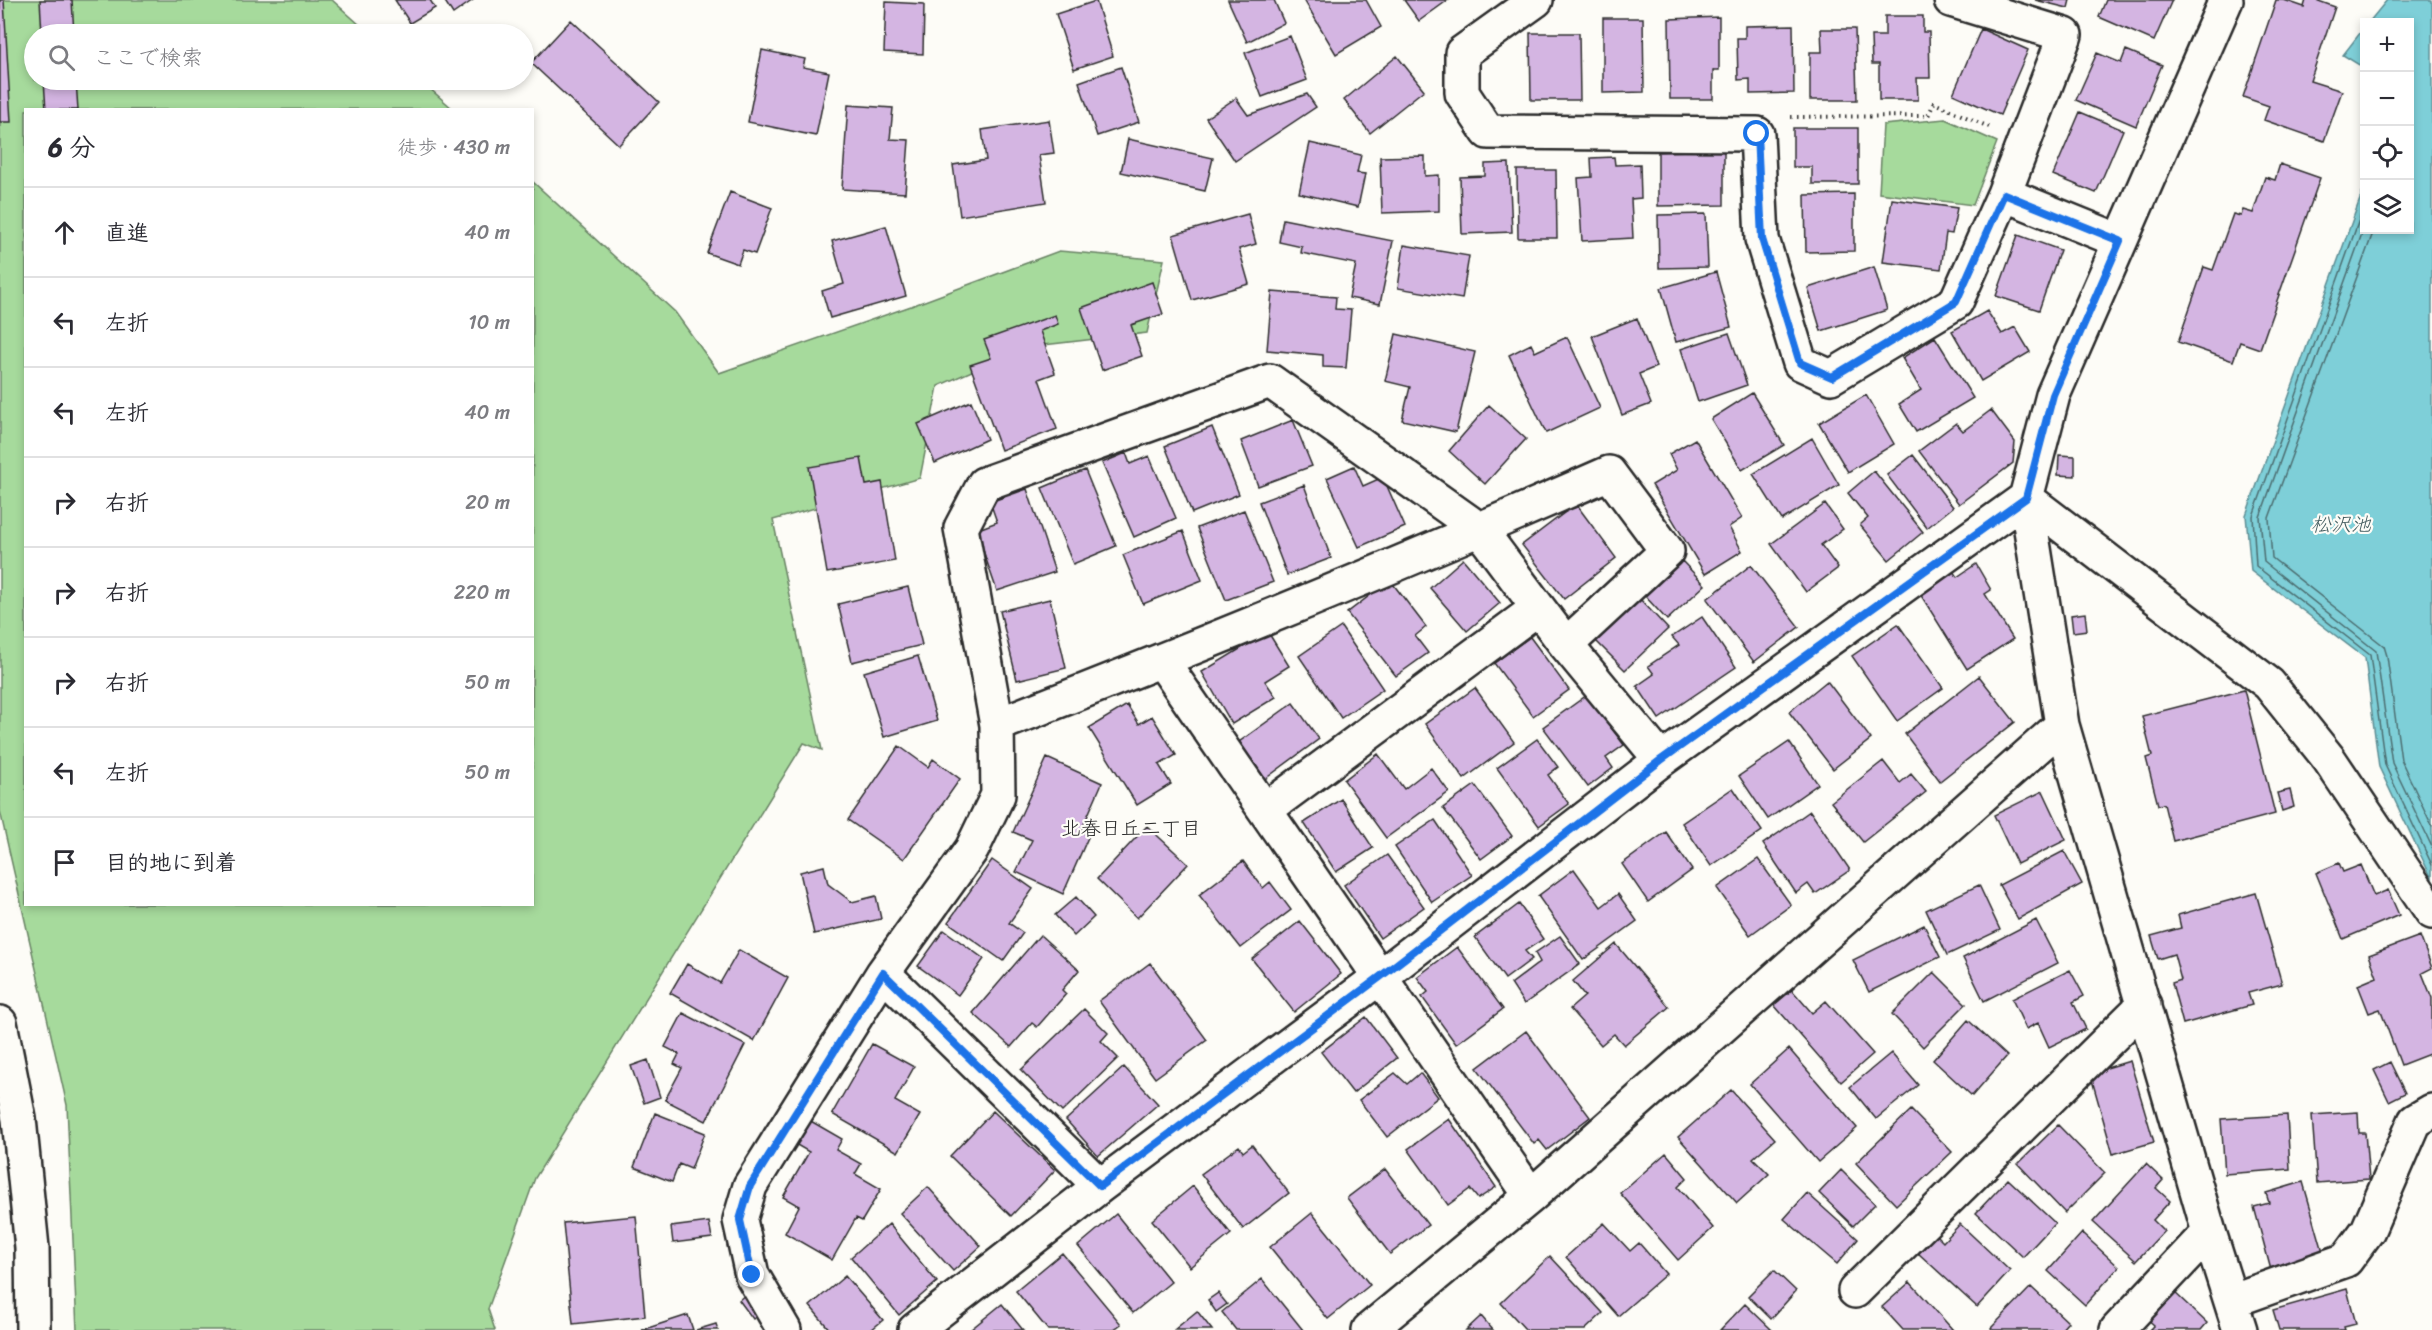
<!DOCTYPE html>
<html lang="ja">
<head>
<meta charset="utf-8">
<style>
	:root { --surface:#fff; --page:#f7f7f7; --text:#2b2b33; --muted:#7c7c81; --line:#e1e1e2 }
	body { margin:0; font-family:Sriracha,"Klee One",sans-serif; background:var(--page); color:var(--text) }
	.controls { position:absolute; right:18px; top:18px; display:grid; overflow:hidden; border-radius:0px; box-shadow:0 3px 9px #0003 }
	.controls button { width:54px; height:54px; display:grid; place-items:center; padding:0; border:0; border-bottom:2px solid var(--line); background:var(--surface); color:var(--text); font:30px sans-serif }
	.stop { position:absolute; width:18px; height:18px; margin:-14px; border:4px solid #1a73e8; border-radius:50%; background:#fff }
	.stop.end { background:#1a73e8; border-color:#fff; box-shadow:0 2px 6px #0008 }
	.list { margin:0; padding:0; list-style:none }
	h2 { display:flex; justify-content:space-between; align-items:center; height:78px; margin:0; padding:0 24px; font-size:26px }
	h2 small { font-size:20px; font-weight:400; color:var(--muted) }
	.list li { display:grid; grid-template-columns:39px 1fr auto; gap:18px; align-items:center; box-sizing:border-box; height:90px; padding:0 24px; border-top:2px solid var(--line) }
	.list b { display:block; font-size:22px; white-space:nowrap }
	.list em { font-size:20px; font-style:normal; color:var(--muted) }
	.icon { flex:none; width:33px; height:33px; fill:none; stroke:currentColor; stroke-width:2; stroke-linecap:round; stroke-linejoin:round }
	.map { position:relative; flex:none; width:2432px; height:1330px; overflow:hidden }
	.search { position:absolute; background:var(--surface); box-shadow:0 3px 9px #0003; left:24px; top:24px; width:510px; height:66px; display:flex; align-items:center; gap:15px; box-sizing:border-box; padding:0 21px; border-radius:33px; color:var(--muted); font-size:22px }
	.panel { position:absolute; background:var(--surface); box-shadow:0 3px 9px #0003; left:24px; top:108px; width:510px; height:798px; border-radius:0px }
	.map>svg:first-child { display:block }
	.green { fill:#a6da9c; stroke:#688264; stroke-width:1.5 }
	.water { fill:#7ecfd8; stroke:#5d8d93; stroke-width:1.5 }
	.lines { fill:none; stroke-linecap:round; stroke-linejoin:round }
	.shore { stroke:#4c6d70; stroke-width:1.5 }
	.building { fill:#d4b5e2; stroke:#2b2b2b; stroke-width:1.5 }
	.minor-casing { stroke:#2b2b2b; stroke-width:38 }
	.tertiary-casing { stroke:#2b2b2b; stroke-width:38 }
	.path { stroke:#2b2b2b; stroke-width:4; stroke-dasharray:1.5 4.5; stroke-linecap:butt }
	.minor { stroke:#fdfcf7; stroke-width:33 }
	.tertiary { stroke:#fdfcf7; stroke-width:33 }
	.route { stroke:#1a73e8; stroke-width:8 }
	.labels { text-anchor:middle; stroke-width:4.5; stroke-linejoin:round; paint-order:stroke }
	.water-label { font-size:20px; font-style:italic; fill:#445c5f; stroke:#fdfcf7 }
	.neighbourhood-label { font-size:20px; fill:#2b2b2b; stroke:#fdfcf7 }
</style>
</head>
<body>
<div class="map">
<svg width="2432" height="1330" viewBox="0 0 2432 1330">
	<rect width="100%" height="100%" fill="#fdfcf7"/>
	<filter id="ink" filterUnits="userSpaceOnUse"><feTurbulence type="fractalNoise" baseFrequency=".0167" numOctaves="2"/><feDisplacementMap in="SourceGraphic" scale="12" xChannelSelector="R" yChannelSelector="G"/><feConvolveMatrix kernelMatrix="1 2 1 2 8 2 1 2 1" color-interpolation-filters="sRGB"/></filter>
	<g filter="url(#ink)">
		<!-- green -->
		<path class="green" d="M0 0H332L370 34H34V80H420L453 109 26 110V904H532L533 182 675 312 719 373 914 305 1059 251 1164 260 1147 333 1026 347 938 386 920 478 773 520 822 750 804 743 535 1178 488 1309 495 1330H77L67 1105 0 811Z
			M1945 119 1997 142 1973 205 1879 193 1883 125Z"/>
		<!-- water -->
		<path class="water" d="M2387 0H2432V879L2379 767 2365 658 2251 571 2246 515 2364 188V230H2410V22H2369Z
			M2364 28V68L2343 55Z"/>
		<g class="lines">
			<!-- shore -->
			<path class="shore" d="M2364 206 2253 516 2256 566 2370 655 2385 765 2432 865
				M2364 228 2260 517 2264 562 2376 651 2392 763 2432 847
				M2374 230 2269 518 2272 558 2384 646 2387 656 2401 760 2432 826"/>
		</g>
		<!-- building -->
		<path class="building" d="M0 0H4L11 122H0Z
			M40 0H72L74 34H42Z
			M395 0H430L435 8 410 23Z
			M444 0H473L453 14Z
			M1228 0H1274L1284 23 1247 42Z
			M1304 0H1366L1381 27 1336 54Z
			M1404 0H1448L1419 21Z
			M2035 0H2070L2068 8Z
			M2106 0H2172L2154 41 2099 17Z
			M2276 0H2284L2304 7 2306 0H2316L2335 7 2310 81 2342 91 2324 141 2264 120 2269 106 2243 97Z
			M1096 1 1113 56 1074 69 1056 14Z
			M886 2 924 4 923 54 884 52Z
			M1885 16H1923V32H1929L1930 78H1917L1918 100H1879V64H1872L1871 36H1885Z
			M1719 17V70H1713V99H1670L1669 19Z
			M1603 18H1643L1644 92 1603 93Z
			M571 20 659 102 619 145 531 63Z
			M1793 25 1794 93 1750 94V79L1738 80 1737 38H1745V26Z
			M1821 29H1855L1857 100H1810V52H1822Z
			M1981 29 2028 50 2000 115 1953 94Z
			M1530 33H1579L1580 100H1531Z
			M1290 36 1307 80 1262 97 1245 53Z
			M762 50 805 59 803 67 829 72 816 136 748 122Z
			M2126 50 2162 65 2136 126 2076 100 2097 53 2121 63Z
			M1397 56 1424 90 1370 133 1344 100Z
			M1121 67 1139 122 1097 136 1079 82Z
			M44 80H76L78 110H46Z
			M1307 94 1316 107 1235 161 1206 118 1236 98 1248 115Z
			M848 105 893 108 890 139 909 140 905 193 842 189Z
			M2080 112 2123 130 2096 193 2053 175Z
			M1049 120 1054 153 1039 155 1046 202 960 216 953 165 986 160 982 130Z
			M1793 128H1858V184H1812V167H1793Z
			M1128 139 1213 158 1205 191 1121 172Z
			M1310 143 1361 155 1357 173 1365 174 1358 207 1299 193Z
			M1724 150V205L1658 206V152Z
			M1425 156V176L1439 175V211L1382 213 1380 157Z
			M1614 157 1615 165 1640 164 1641 198 1631 199 1633 238 1582 241 1578 178 1592 177 1591 158Z
			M1509 163 1512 232 1462 234 1460 177 1485 176V164Z
			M2280 164 2320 178 2260 349 2240 342 2233 361 2178 342 2204 267 2213 270 2233 214 2241 216 2243 210 2253 213 2265 177 2275 180Z
			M1517 170H1556L1557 238H1518Z
			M730 192 772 208 755 254 743 250 738 264 707 253Z
			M1854 194V251L1806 252 1805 195Z
			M1892 199 1957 208 1952 234 1946 233 1941 269 1883 262Z
			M1248 214 1256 244 1239 249 1249 284 1192 300 1173 235Z
			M1706 214 1708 267 1659 268 1658 215Z
			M1283 219 1393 241 1380 304 1349 298 1356 264 1301 253 1302 247 1279 242Z
			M886 226 906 296 830 318 822 291 844 284 832 241Z
			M2018 235 2060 250 2039 310 1996 296Z
			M1404 245 1469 256 1462 299 1398 288Z
			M1874 267 1887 310 1821 331 1808 288Z
			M1716 272 1731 327 1676 342 1661 288Z
			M1152 282 1163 314 1131 325 1142 356 1102 370 1081 308Z
			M1272 292 1336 297 1335 309 1351 310 1346 368 1323 367V355L1267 350Z
			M1987 311 2002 334 2015 327 2030 352 1981 381 1952 331Z
			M1055 315 1058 324 1040 331 1055 373 1039 379 1057 429 1001 450 970 365 991 358 984 340Z
			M1637 318 1656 367 1639 374 1651 404 1622 415 1592 336Z
			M1729 333 1747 385 1698 402 1681 349Z
			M1396 334 1475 352 1456 432 1402 420 1410 387 1385 381Z
			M1567 337 1600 408 1546 433 1509 355 1531 344 1535 352Z
			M1935 337 1973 398 1916 432 1899 404 1921 390 1902 358Z
			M1752 393 1784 445 1742 470 1711 419Z
			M1866 395 1894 444 1848 472 1819 423Z
			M971 401 987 439 935 463 918 424Z
			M1489 405 1526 439 1485 484 1449 451Z
			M1991 410 2015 442 2013 463 1959 504 1919 451 1956 423 1963 431Z
			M1293 420 1312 466 1258 486 1241 441Z
			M1212 427 1239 494 1192 513 1165 446Z
			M1812 438 1839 485 1782 520 1753 474Z
			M1695 439 1742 518 1729 527 1742 551 1705 574 1652 485 1677 470 1669 454Z
			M1126 453 1130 464 1149 456 1176 518 1134 537 1102 463Z
			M1913 455 1953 507 1927 528 1887 475Z
			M2059 455 2075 456V476L2058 475Z
			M861 458 866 485 882 482 895 561 827 573 809 467Z
			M1354 466 1363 486 1383 477 1405 527 1359 547 1327 478Z
			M1085 470 1116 546 1073 564 1042 488Z
			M1874 471 1923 532 1889 560 1860 525 1868 518 1848 493Z
			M1304 485 1331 558 1287 575 1259 502Z
			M1027 489 1055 572 997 591 976 530 997 522 990 502Z
			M1576 504 1616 558 1564 599 1522 545Z
			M1825 504 1843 529 1821 545 1838 568 1806 592 1771 544Z
			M1244 510 1273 582 1226 600 1197 528Z
			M1183 531 1202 580 1143 604 1123 555Z
			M1463 559 1500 603 1467 631 1430 588Z
			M1682 561 1705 585 1667 620 1645 596Z
			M1976 564 1991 590 1985 594 2013 639 1967 669 1917 589 1951 568 1957 577Z
			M1751 565 1799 627 1754 662 1707 599Z
			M1390 580 1426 627 1415 636 1428 653 1396 676 1347 613Z
			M908 587 922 645 852 662 838 604Z
			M1639 598 1668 629 1625 670 1595 640Z
			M1050 599 1066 668 1017 680 1000 611Z
			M2085 613 2087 630 2073 632 2071 615Z
			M1702 617 1736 667 1659 719 1637 686 1654 674 1648 666 1679 645 1672 637Z
			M1898 624 1943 688 1897 721 1852 656Z
			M1341 627 1383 689 1341 718 1299 656Z
			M1268 632 1289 666 1265 681 1276 697 1232 724 1202 672Z
			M1530 637 1569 690 1533 716 1494 663Z
			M918 656 937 721 884 737 864 672Z
			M1979 676 2015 722 1940 781 1905 734Z
			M1827 681 1871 739 1833 769 1789 712Z
			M1475 688 1514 742 1464 779 1425 724Z
			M2244 690 2275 814 2173 841 2164 804 2158 805 2146 758 2152 756 2142 716Z
			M1587 695 1624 745 1606 758 1613 768 1588 787 1543 727Z
			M1293 703 1319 739 1265 779 1239 742Z
			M1127 705 1139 724 1152 716 1176 755 1159 765 1171 784 1137 805 1089 728Z
			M1537 739 1558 767 1548 775 1569 804 1539 826 1497 768Z
			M1789 742 1818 784 1768 819 1739 776Z
			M899 746 928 767 933 759 960 779 904 859 848 820Z
			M1378 754 1404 789 1431 768 1449 792 1386 838 1344 780Z
			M1047 758 1102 783 1081 831 1089 835 1063 894 1016 872 1032 840 1013 832Z
			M1883 761 1900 783 1911 774 1926 792 1863 842 1831 802Z
			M1475 785 1512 836 1481 859 1443 808Z
			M1733 788 1762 831 1711 866 1682 823Z
			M2290 790 2294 807 2282 811 2277 793Z
			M2043 791 2066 840 2017 864 1994 815Z
			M1341 799 1373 848 1336 872 1304 823Z
			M1810 811 1850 870 1815 894 1808 884 1796 893 1763 844Z
			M1435 820 1472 875 1432 902 1395 847Z
			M1147 826 1188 864 1137 918 1097 879Z
			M1666 832 1692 870 1648 902 1622 864Z
			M2064 851 2082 884 2018 919 1999 885Z
			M1387 855 1424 907 1380 938 1344 885Z
			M1758 859 1791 905 1750 935 1717 888Z
			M992 860 1033 889 1009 923 1023 933 1003 961 948 922Z
			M1243 861 1263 888 1270 882 1291 910 1241 948 1199 895Z
			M2339 863 2343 872 2361 865 2374 896 2388 890 2399 915 2343 939 2316 873Z
			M824 866 828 884 852 902 876 896 881 919 814 934 800 872Z
			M1574 869 1601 907 1618 894 1637 921 1583 960 1538 896Z
			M1979 885 2000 930 1947 955 1926 910Z
			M2256 893 2282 984 2248 993 2252 1005 2183 1024 2172 983 2181 980 2174 954 2158 959 2151 936 2181 928 2178 915Z
			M1076 897 1094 917 1074 936 1055 915Z
			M1519 904 1543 939 1525 951 1532 959 1505 979 1475 937Z
			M2036 920 2058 963 1984 1001 1963 958Z
			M1300 921 1341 974 1294 1012 1252 959Z
			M1924 925 1940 957 1869 992 1853 960Z
			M944 930 984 959 958 995 918 966Z
			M1040 935 1079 970 1062 990 1066 994 1037 1027 1032 1023 1011 1047 973 1013Z
			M1560 936 1580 964 1524 1004 1511 984 1540 962 1535 953Z
			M2420 936 2432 968 2422 973 2432 998V1053L2401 1065 2380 1009 2369 1013 2358 985 2377 977 2369 955Z
			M1616 944 1669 1007 1624 1045 1614 1034 1601 1045 1570 1009 1585 996 1573 981Z
			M1457 947 1503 1009 1456 1044 1422 997 1428 992 1417 977Z
			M739 950 788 978 754 1041 670 993 687 964 720 983Z
			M1150 963 1207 1040 1155 1078 1099 1001Z
			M2070 970 2084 996 2073 1002 2086 1029 2049 1047 2038 1023 2026 1029 2012 999Z
			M1934 972 1966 1004 1923 1047 1892 1014Z
			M1792 990 1812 1013 1826 1001 1873 1054 1841 1082 1774 1005Z
			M1084 1009 1108 1033 1101 1041 1118 1058 1062 1112 1021 1070Z
			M683 1013 745 1045 706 1121 665 1100 682 1068 674 1064 679 1054 665 1047Z
			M1366 1017 1397 1058 1353 1093 1321 1052Z
			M1968 1020 2007 1056 1972 1096 1933 1060Z
			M1526 1031 1590 1117 1547 1150 1539 1140 1534 1144 1477 1068Z
			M872 1044 914 1067 895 1101 920 1115 898 1152 832 1114Z
			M1789 1049 1857 1128 1818 1162 1750 1084Z
			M1891 1053 1918 1085 1876 1119 1850 1087Z
			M648 1060 660 1097 644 1103 631 1066Z
			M2130 1061 2154 1142 2113 1154 2090 1073Z
			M2390 1062 2405 1093 2389 1101 2374 1070Z
			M1124 1067 1158 1104 1098 1156 1066 1120Z
			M1395 1073 1407 1084 1420 1073 1438 1097 1387 1137 1359 1100Z
			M1731 1090 1775 1139 1753 1158 1769 1174 1737 1203 1678 1137Z
			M1911 1110 1952 1152 1896 1205 1856 1163Z
			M993 1111 1055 1170 1011 1216 950 1156Z
			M2358 1112 2359 1133H2365L2369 1179 2317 1183 2312 1115Z
			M655 1113 705 1133 691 1169 679 1164 672 1182 634 1167Z
			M2287 1115 2290 1169 2225 1174 2221 1119Z
			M1449 1119 1496 1187 1478 1199 1470 1189 1448 1205 1408 1149Z
			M809 1120 842 1139 836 1150 861 1164 855 1174 881 1189 862 1221 856 1218 832 1260 785 1233 799 1206 783 1197 809 1152 795 1144Z
			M2058 1125 2105 1173 2065 1213 2018 1164Z
			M1252 1145 1289 1193 1243 1229 1201 1174 1239 1146 1243 1152Z
			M1666 1153 1687 1178 1678 1187 1713 1228 1678 1260 1620 1193Z
			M2146 1164 2163 1180 2156 1188 2170 1201 2153 1220 2164 1231 2136 1261 2093 1222Z
			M1385 1169 1428 1225 1390 1254 1347 1198Z
			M1841 1170 1875 1204 1853 1226 1819 1193Z
			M2008 1179 2055 1223 2023 1257 1976 1213Z
			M2303 1182 2324 1255 2271 1270 2254 1207 2269 1203 2266 1193Z
			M1193 1186 1231 1234 1190 1267 1152 1220Z
			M928 1187 981 1246 953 1271 900 1213Z
			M1807 1193 1858 1239 1837 1264 1784 1219Z
			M1312 1213 1370 1285 1328 1319 1270 1247Z
			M1116 1214 1171 1282 1133 1313 1078 1246Z
			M636 1216 645 1316 573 1324 563 1223Z
			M709 1222 712 1238 673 1243 671 1227Z
			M1604 1223 1630 1251 1639 1243 1666 1274 1618 1316 1566 1257Z
			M889 1224 937 1282 899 1315 851 1257Z
			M1960 1224 2010 1271 1977 1307 1918 1253 1935 1234 1943 1242Z
			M2082 1233 2119 1267 2085 1305 2048 1271Z
			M1062 1253 1121 1324 1113 1330H1048L1016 1291Z
			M1550 1256 1603 1313 1585 1330H1526L1501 1303Z
			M1774 1270 1796 1291 1771 1319 1748 1296Z
			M845 1276 883 1320 871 1330H830L810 1306Z
			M1262 1279 1303 1330H1236L1222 1312Z
			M1910 1282 1953 1330H1903L1882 1307Z
			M2031 1287 2068 1322 2061 1330H1993L1991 1328Z
			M2347 1289 2356 1324 2344 1327 2345 1330H2279L2273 1310Z
			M2172 1290 2207 1323 2201 1330H2149L2154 1325 2146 1318Z
			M1218 1293 1227 1304 1216 1312 1208 1300Z
			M746 1294 761 1313 753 1319 739 1300Z
			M1002 1304 1023 1330H970Z
			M1745 1304 1772 1330H1720Z
			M1197 1311 1212 1330H1174Z
			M688 1315 693 1330H642Z
			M1481 1316 1493 1330H1466Z
			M716 1324 718 1330H696Z"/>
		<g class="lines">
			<defs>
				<path id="minor" d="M1536 0 1462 53V93L1488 132 1757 134 1762 239 1800 363 1831 377 1956 302 2004 194 2065 35 1951 0
					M2226 0 2053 395 2026 498 2062 725 2209 1232 2240 1330
					M2004 194 2120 241
					M1162 661 1531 1196
					M997 725C1203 645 1407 562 1609 473L1667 551 1566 645
					M1265 810 1538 608
					M883 973 1100 1186
					M1855 1291 2144 1005
					M2231 1301 2346 1260 2368 1230 2415 1121 2432 1111
					M784 1330 752 1275 740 1220 750 1186 883 973 972 849 998 795 997 725 961 528 984 484 1270 381 1480 530 1566 645 1661 760
					M915 1330 1100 1186 1380 977 1661 760 2026 498 2269 684 2329 759 2432 912
					M1369 1330 1531 1196 2062 725
					M2117 1330 2209 1232"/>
				<path id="tertiary" d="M0 1023 19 1119 32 1248 33 1330"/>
			</defs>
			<!-- minor casing -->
			<use href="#minor" class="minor-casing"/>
			<!-- tertiary casing -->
			<use href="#tertiary" class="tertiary-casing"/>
			<!-- path -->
			<path class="path" d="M1791 117 1928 116 1934 103 1989 127"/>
			<!-- minor -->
			<use href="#minor" class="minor"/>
			<!-- tertiary -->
			<use href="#tertiary" class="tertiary"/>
		</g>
	</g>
	<g class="lines" filter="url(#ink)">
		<!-- route -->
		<path class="route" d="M752 1275 740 1220 750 1186 883 973 1100 1186 1380 977 1661 760 2026 498 2053 395 2120 241 2004 194 1956 302 1832 377 1800 363 1762 239 1757 134"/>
	</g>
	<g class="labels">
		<!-- water labels -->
		<g class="water-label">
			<text x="2341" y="531">松沢池</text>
		</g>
		<!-- neighbourhood labels -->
		<g class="neighbourhood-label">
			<text x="1131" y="835">北春日丘二丁目</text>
		</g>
	</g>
</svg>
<div class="controls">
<button>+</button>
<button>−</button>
<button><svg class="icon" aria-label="locate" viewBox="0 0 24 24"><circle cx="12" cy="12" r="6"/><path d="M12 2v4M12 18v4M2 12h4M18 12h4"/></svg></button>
<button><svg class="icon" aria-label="layers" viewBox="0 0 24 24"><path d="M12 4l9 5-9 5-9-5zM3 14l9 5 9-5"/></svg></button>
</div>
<div class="stop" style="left:1757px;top:134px"></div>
<div class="stop end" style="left:752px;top:1275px"></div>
<div class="search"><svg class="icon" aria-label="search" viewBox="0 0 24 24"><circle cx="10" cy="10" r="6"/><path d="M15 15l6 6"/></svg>ここで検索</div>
<section class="panel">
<h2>6 分<small>徒歩 · 430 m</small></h2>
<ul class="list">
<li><svg class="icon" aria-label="ahead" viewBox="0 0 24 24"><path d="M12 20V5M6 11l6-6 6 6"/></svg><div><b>直進</b></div><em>40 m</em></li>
<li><svg class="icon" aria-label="left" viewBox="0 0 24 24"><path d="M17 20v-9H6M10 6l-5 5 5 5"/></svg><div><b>左折</b></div><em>10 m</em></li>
<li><svg class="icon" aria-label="left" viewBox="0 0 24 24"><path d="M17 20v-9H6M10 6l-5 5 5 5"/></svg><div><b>左折</b></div><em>40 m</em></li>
<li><svg class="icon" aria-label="right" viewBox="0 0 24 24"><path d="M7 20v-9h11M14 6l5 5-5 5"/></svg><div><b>右折</b></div><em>20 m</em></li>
<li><svg class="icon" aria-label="right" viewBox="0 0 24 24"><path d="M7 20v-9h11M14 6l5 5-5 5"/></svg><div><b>右折</b></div><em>220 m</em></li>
<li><svg class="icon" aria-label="right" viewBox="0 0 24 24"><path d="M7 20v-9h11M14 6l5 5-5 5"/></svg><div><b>右折</b></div><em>50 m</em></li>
<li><svg class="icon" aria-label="left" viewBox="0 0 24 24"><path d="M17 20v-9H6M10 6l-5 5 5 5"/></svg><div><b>左折</b></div><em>50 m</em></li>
<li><svg class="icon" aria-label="arrive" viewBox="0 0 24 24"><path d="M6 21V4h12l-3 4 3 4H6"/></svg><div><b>目的地に到着</b></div></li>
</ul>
</section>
</div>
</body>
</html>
